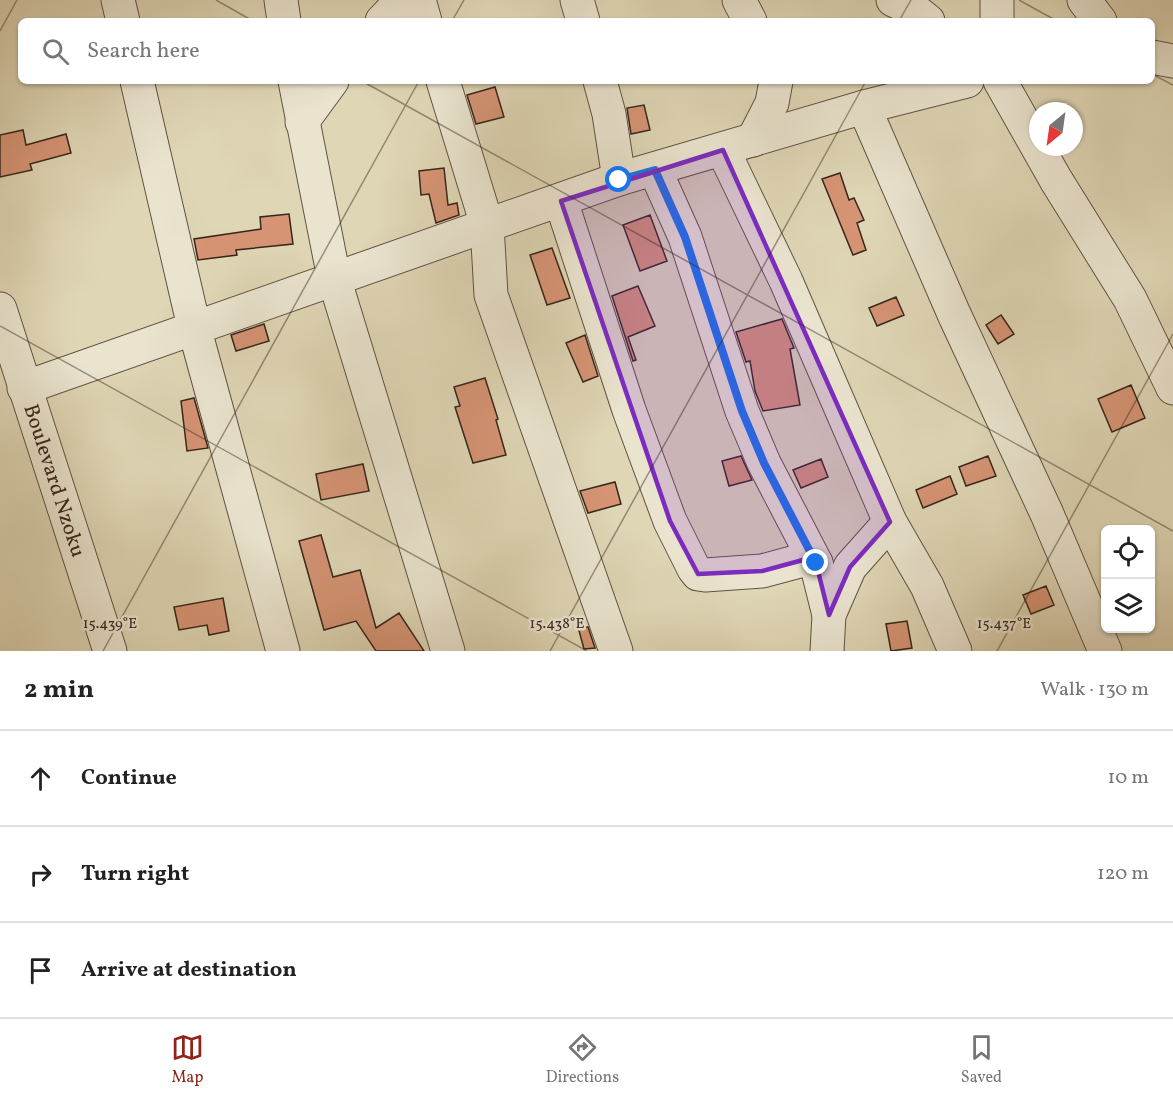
<!DOCTYPE html>
<html lang="en">
<head>
<meta charset="utf-8">
<style>
	:root { --surface:#fff; --page:#f2f2f2; --text:#222; --muted:#767676; --line:#e0e0e0; --accent:#8f2418 }
	body { margin:0; font-family:Vollkorn,serif; background:var(--page); color:var(--text) }
	.controls { position:absolute; right:18px; bottom:18px; display:grid; overflow:hidden; border-radius:9px; box-shadow:0 2px 4px #0004 }
	.controls button { width:54px; height:54px; display:grid; place-items:center; padding:0; border:0; border-bottom:2px solid var(--line); background:var(--surface); color:var(--text); font:30px sans-serif }
	.compass { position:absolute; left:1029px; top:102px; width:54px; height:54px; border-radius:50%; background:var(--surface); box-shadow:0 2px 4px #0004; rotate:209deg }
	.stop { position:absolute; width:18px; height:18px; margin:-14px; border:4px solid #1a73e8; border-radius:50%; background:#fff }
	.stop.end { background:#1a73e8; border-color:#fff; box-shadow:0 2px 6px #0008 }
	.list { margin:0; padding:0; list-style:none }
	h2 { display:flex; justify-content:space-between; align-items:center; height:78px; margin:0; padding:0 24px; font-size:26px }
	h2 small { font-size:20px; font-weight:400; color:var(--muted) }
	.list li { display:grid; grid-template-columns:39px 1fr auto; gap:18px; align-items:center; box-sizing:border-box; height:96px; padding:0 24px; border-top:2px solid var(--line) }
	.list b { display:block; font-size:22px; white-space:nowrap }
	.list em { font-size:20px; font-style:normal; color:var(--muted) }
	.icon { flex:none; width:33px; height:33px; fill:none; stroke:currentColor; stroke-width:2; stroke-linecap:round; stroke-linejoin:round }
	.map { position:relative; flex:none; width:1173px; height:651px; overflow:hidden }
	.search { position:absolute; background:var(--surface); box-shadow:0 2px 4px #0004; left:18px; right:18px; top:18px; height:66px; display:flex; align-items:center; gap:15px; box-sizing:border-box; padding:0 21px; border-radius:9px; color:var(--muted); font-size:22px }
	.sheet { height:366px; background:var(--surface) }
	nav { display:flex; justify-content:space-around; align-items:center; box-sizing:border-box; height:84px; border-top:2px solid var(--line); background:var(--surface); font-size:16px; color:var(--muted) }
	nav a { display:grid; justify-items:center; gap:3px }
	nav .on { color:var(--accent) }
	.map>svg:first-child { display:block }
	.building { fill:#d69474; stroke:#35261c; stroke-width:1.5 }
	.lines { fill:none; stroke-linecap:round; stroke-linejoin:round }
	.minor-casing { stroke:#605242; stroke-width:35 }
	.minor { stroke:#eae4cf; stroke-width:33 }
	.route { stroke:#1a73e8; stroke-width:8 }
	.marked { fill:#7b2cbf; fill-opacity:0.2; stroke:#7b2cbf; stroke-width:4.5; stroke-linejoin:round }
	.ticks { fill:none; stroke:#35261c; stroke-width:1.5; stroke-opacity:0.45 }
	.labels { text-anchor:middle; stroke-width:5; stroke-linejoin:round; paint-order:stroke }
	.street-label { font-size:21px; fill:#35261c; stroke:#eae4cf }
	.ticks-label { font-size:15px; text-anchor:middle; fill:#35261c; stroke:#eae4cf; stroke-width:5; stroke-linejoin:round; paint-order:stroke }
</style>
</head>
<body>
<div class="map">
<svg width="1173" height="651" viewBox="0 0 1173 651">
	<rect width="100%" height="100%" fill="#dfd6b5"/>
	<filter id="stains"><feTurbulence type="fractalNoise" baseFrequency=".00333" numOctaves="4"/><feColorMatrix values="0 0 0 0 .2 0 0 0 0 .09 0 0 0 0 .02 0 0 0 .5 -.17"/></filter>
	<radialGradient id="worn" r=".72"><stop offset=".6" stop-color="#630" stop-opacity="0"/><stop offset="1" stop-color="#630" stop-opacity=".3"/></radialGradient>
	<!-- building -->
	<path class="building" d="M495 87 504 117 476 124 467 95Z
		M644 105 650 130 631 134 627 108Z
		M23 130 26 145 66 134 71 153 30 164 32 170 0 177V135Z
		M444 168 448 205 457 203 459 215 436 223 429 194 421 195 419 171Z
		M840 173 849 200 854 198 864 220 857 223 866 250 853 255 822 179Z
		M289 214 293 244 236 250 237 255 198 260 194 239 261 229 260 217Z
		M650 215 667 261 640 271 623 225Z
		M552 248 570 298 547 305 530 255Z
		M638 286 655 326 628 337 636 360 633 361 612 296Z
		M896 297 904 315 877 326 869 308Z
		M1001 315 1014 334 998 344 986 325Z
		M782 319 794 348 790 349 800 405 763 411 755 391 750 361 746 362 736 332Z
		M264 324 269 341 236 351 231 335Z
		M585 335 598 376 583 382 566 343Z
		M485 378 498 419 496 420 506 455 473 463 455 407 460 406 454 387Z
		M1131 385 1145 418 1112 432 1098 399Z
		M194 398 208 448 187 451 181 401Z
		M741 456 752 480 729 486 722 461Z
		M988 456 996 476 966 486 959 467Z
		M821 459 828 477 801 488 793 470Z
		M363 464 369 491 321 500 316 474Z
		M950 476 957 494 923 508 916 490Z
		M615 482 621 504 588 513 580 491Z
		M321 535 333 577 360 570 376 628 399 613 424 651H376L356 621 324 630 299 541Z
		M1046 586 1054 605 1031 614 1023 595Z
		M223 598 229 631 209 635 207 625 179 630 174 607Z
		M907 621 912 648 891 651 886 624Z
		M578 627H588L595 648 584 649Z"/>
	<g class="lines">
		<defs>
			<g id="minor">
				<path d="M118 0 123 21"/>
				<path d="M281 0 284 21"/>
				<path d="M419 0 425 21"/>
				<path d="M577 0 583 21"/>
				<path d="M739 0 750 21"/>
				<path d="M893 0 913 9 928 21"/>
				<path d="M997 0V21"/>
				<path d="M1084 0 1100 21"/>
				<path d="M382 21 402 0"/>
				<path d="M1152 57 1173 61"/>
				<path d="M137 81 194 327 283 651"/>
				<path d="M295 81 334 278 448 651"/>
				<path d="M443 81 487 225 491 295 616 651"/>
				<path d="M600 81 609 114 619 179"/>
				<path d="M1000 81 1056 180 1130 299 1173 388"/>
				<path d="M864 107 954 314 1047 514 1105 651"/>
				<path d="M302 122 332 81"/>
				<path d="M753 140 772 103 776 81"/>
				<path d="M723 150 786 281 890 522 927 586 955 651"/>
				<path d="M655 170 685 237 742 411 764 463 816 563 829 615"/>
				<path d="M561 201 629 410 670 521 694 569 698 574 705 575 762 571 803 560 816 563"/>
				<path id="s1" d="M0 309 110 651"/>
				<path d="M24 388 619 179 864 107 967 81"/>
				<path d="M827 651 829 615 850 567 890 522"/>
			</g>
		</defs>
		<!-- minor casing -->
		<use href="#minor" class="minor-casing"/>
		<!-- minor -->
		<use href="#minor" class="minor"/>
	</g>
	<g class="lines">
		<!-- route -->
		<path class="route" d="M619 180 655 170 685 237 742 411 764 463 816 563"/>
	</g>
	<!-- marked area -->
	<path class="marked" d="M723 150 890 522 850 567 829 615 816 563 803 560 762 571 698 574 670 521 561 201Z"/>
	<!-- ticks -->
	<path class="ticks" d="M216 0 253 21M1019 0 1057 21M452 21 464 0M899 21 911 0M0 31 17 0M1152 74 1173 85M362 81 1173 531M0 326 587 651M103 651 419 81M550 651 866 81M997 651 1173 334"/>
	<g class="labels">
		<!-- street labels -->
		<g class="street-label">
			<text dy="7" stroke="none"><textPath href="#s1" startOffset="180">Boulevard Nzoku</textPath></text>
		</g>
	</g>
	<g class="ticks-label">
		<text x="110" y="628">15.439°E</text>
		<text x="557" y="628">15.438°E</text>
		<text x="1004" y="628">15.437°E</text>
	</g>
	<rect width="100%" height="100%" filter="url(#stains)"/>
	<rect width="100%" height="100%" fill="url(#worn)"/>
</svg>
<div class="controls">
<button><svg class="icon" aria-label="locate" viewBox="0 0 24 24"><circle cx="12" cy="12" r="6"/><path d="M12 2v4M12 18v4M2 12h4M18 12h4"/></svg></button>
<button><svg class="icon" aria-label="layers" viewBox="0 0 24 24"><path d="M12 4l9 5-9 5-9-5zM3 14l9 5 9-5"/></svg></button>
</div>
<svg class="compass" viewBox="-18 -18 36 36"><path d="M0-13l5 13h-10z" fill="#e53935"/><path d="M0 13l5-13h-10z" fill="#767676"/></svg>
<div class="stop" style="left:619px;top:180px"></div>
<div class="stop end" style="left:816px;top:563px"></div>
<div class="search"><svg class="icon" aria-label="search" viewBox="0 0 24 24"><circle cx="10" cy="10" r="6"/><path d="M15 15l6 6"/></svg>Search here</div>
</div>
<section class="sheet">
<h2>2 min<small>Walk · 130 m</small></h2>
<ul class="list">
<li><svg class="icon" aria-label="ahead" viewBox="0 0 24 24"><path d="M12 20V5M6 11l6-6 6 6"/></svg><div><b>Continue</b></div><em>10 m</em></li>
<li><svg class="icon" aria-label="right" viewBox="0 0 24 24"><path d="M7 20v-9h11M14 6l5 5-5 5"/></svg><div><b>Turn right</b></div><em>120 m</em></li>
<li><svg class="icon" aria-label="arrive" viewBox="0 0 24 24"><path d="M6 21V4h12l-3 4 3 4H6"/></svg><div><b>Arrive at destination</b></div></li>
</ul>
</section>
<nav>
<a class="on"><svg class="icon" aria-label="map" viewBox="0 0 24 24"><path d="M3 6l6-2 6 2 6-2v14l-6 2-6-2-6 2zM9 4v14M15 6v14"/></svg>Map</a>
<a><svg class="icon" aria-label="directions" viewBox="0 0 24 24"><path d="M12 3l9 9-9 9-9-9zM9 14v-3h6M13 9l2 2-2 2"/></svg>Directions</a>
<a><svg class="icon" aria-label="saved" viewBox="0 0 24 24"><path d="M7 4h10v16l-5-4-5 4z"/></svg>Saved</a>
</nav>
</body>
</html>
